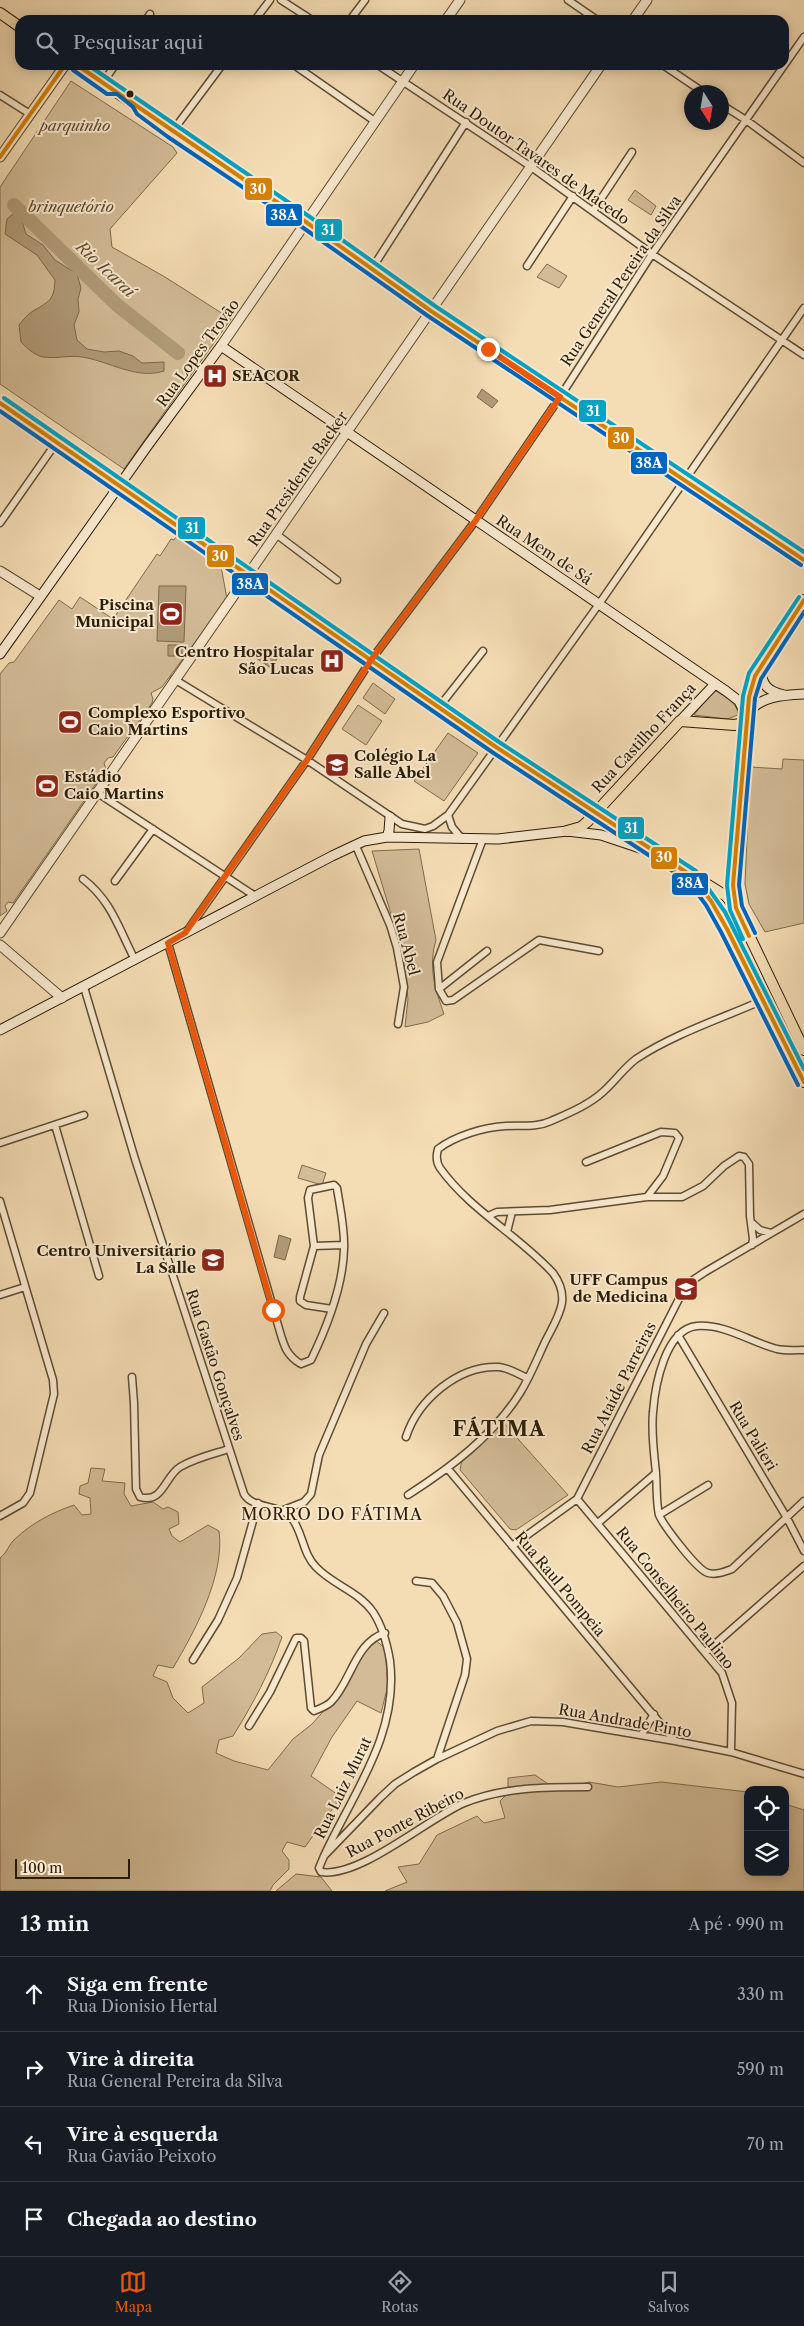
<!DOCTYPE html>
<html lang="pt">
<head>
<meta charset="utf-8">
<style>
	:root { --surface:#171b24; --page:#242831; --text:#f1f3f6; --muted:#9ea1a6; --line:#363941; --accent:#ea580c }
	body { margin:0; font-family:"Libre Caslon Text",serif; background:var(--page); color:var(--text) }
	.controls { position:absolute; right:15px; bottom:15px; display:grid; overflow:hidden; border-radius:10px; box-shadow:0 2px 12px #0003 }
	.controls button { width:45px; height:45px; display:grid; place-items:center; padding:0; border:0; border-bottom:1px solid var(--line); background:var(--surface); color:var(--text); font:25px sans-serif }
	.compass { position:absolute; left:684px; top:85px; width:45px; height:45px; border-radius:50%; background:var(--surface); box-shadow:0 2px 12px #0003; rotate:169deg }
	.scale { position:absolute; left:15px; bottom:12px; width:115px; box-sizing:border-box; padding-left:5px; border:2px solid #2b1c05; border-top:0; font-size:14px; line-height:18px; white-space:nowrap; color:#2b1c05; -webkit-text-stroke:4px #f8e8ce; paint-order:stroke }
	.stop { position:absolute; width:15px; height:15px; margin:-11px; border:4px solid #ea580c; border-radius:50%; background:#fff }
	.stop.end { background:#ea580c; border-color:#fff; box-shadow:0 1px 5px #0008 }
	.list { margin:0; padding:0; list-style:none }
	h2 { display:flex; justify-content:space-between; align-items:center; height:65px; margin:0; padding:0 20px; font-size:21px }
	h2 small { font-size:16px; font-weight:400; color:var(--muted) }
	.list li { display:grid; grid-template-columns:32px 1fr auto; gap:15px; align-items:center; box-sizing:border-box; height:75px; padding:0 20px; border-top:1px solid var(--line) }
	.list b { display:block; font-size:19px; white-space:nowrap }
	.list p { margin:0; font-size:16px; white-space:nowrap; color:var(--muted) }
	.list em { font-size:16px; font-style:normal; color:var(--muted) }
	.icon { flex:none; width:28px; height:28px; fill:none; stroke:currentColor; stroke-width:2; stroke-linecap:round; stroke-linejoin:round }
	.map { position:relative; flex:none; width:804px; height:1891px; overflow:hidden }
	.search { position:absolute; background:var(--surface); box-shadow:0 2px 12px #0003; left:15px; right:15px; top:15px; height:55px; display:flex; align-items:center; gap:12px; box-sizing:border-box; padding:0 18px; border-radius:15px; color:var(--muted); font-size:19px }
	.sheet { height:365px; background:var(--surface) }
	nav { display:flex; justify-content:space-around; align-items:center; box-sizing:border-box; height:70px; border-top:1px solid var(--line); background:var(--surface); font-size:14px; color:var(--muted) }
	nav a { display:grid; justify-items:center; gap:2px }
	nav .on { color:var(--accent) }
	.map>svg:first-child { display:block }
	.green { fill:#d2bb96; stroke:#7e6c4e }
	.water { fill:#b09b78; stroke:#7b684a }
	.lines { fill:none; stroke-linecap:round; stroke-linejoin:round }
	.river { stroke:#b09b78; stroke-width:14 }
	.minor-casing { stroke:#5d4c31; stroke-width:9 }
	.tertiary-casing { stroke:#5d4c31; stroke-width:11 }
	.secondary-casing { stroke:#2b1c05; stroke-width:11 }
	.primary-casing { stroke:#2b1c05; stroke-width:12 }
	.minor { stroke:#f8e8ce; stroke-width:6 }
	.tertiary { stroke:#f8e8ce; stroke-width:9 }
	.secondary { stroke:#f8e8ce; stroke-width:9 }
	.primary { stroke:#f4dcb4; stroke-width:10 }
	.bus-1-casing { stroke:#f8e8ce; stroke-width:8 }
	.bus-2-casing { stroke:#f8e8ce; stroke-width:8 }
	.bus-3-casing { stroke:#f8e8ce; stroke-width:8 }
	.bus-1 { stroke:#d58001; stroke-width:4 }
	.bus-2 { stroke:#0065bd; stroke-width:4 }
	.bus-3 { stroke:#02a2c4; stroke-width:4 }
	.route { stroke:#ea580c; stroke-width:6 }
	.bus-dot { fill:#2b1c05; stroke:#f8e8ce; stroke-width:2 }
	.labels { text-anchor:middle; stroke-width:4; stroke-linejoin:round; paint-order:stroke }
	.park-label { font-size:15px; font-style:italic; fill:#5d4c30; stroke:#f8e8ce }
	.street-label { font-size:15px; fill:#2b1c05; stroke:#f8e8ce }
	.poi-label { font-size:15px; font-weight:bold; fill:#2b1c05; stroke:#f8e8ce; text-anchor:start }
	.water-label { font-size:16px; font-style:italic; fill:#604f33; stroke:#f8e8ce }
	.neighbourhood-label { font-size:16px; letter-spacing:1px; fill:#2b1c05; stroke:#f8e8ce }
	.district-label { font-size:20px; font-weight:bold; letter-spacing:1px; fill:#2b1c05; stroke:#f8e8ce }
	.line-badge { stroke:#f8e8ce; stroke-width:2 }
	.badge-label { font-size:14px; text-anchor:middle; font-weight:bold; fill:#fff }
</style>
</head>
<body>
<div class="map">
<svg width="804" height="1891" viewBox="0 0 804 1891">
	<rect width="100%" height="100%" fill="#f4dcb4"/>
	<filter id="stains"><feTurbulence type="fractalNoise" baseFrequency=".004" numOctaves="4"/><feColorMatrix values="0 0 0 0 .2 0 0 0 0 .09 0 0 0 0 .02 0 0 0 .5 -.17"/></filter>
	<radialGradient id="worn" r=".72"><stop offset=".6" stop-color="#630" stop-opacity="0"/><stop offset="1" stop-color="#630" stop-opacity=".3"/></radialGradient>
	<!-- green -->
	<path class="green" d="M71 81 173 147 177 153 110 229 112 247 165 277 231 319 124 469 0 384V187Z
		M635 190 656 206 651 215 628 200Z
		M547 264 567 276 559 288 537 277Z
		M177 535 221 566 227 599 162 687 151 693 153 699 152 703 113 757 108 758 104 763 106 769 13 903 8 902 5 906 7 911 0 916V674L9 663 14 662 59 600 72 609 80 597 113 619 157 554 160 556 171 539 174 540Z
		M373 683 395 699 385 714 363 698Z
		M716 691C725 697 738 703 738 715L727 719 694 715 712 692Z
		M358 705 382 721 366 745 342 729Z
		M448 733 478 753 444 801 414 781Z
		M783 759 804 760V923L765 932 749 904 745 884 750 767 782 769Z
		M419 849 436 940C428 967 435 989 444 1014L428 1022 405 1027 408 999 401 947 372 851Z
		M302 1165 326 1173 322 1185 298 1178Z
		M502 1421 568 1495 516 1530 510 1529 460 1470 463 1455Z
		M91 1468 105 1469 102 1481 125 1483 124 1494 131 1506 153 1502 163 1509 168 1507 178 1512 179 1524 169 1529 172 1536 180 1542 208 1525 219 1531C225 1575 195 1631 173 1668L158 1665 153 1676 167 1682 173 1698 188 1713 204 1703 202 1687 239 1658 262 1634 276 1632 282 1637C270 1672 253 1704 233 1736L219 1740 216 1753 234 1761 268 1770 293 1739 312 1724 345 1687 357 1659 374 1639 385 1648 388 1685 381 1713 357 1701 332 1737 311 1776 341 1797 305 1847 287 1842 282 1851 289 1860V1869L273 1885 270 1891H0V1558C7 1553 9 1544 15 1539 32 1523 51 1513 74 1505L82 1515 91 1514 90 1498 79 1494 80 1486 88 1483Z
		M535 1775 554 1788 569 1787 589 1782 618 1787 661 1782 748 1792V1872H785V1804L804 1810V1891H385L407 1882 398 1867 419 1864 437 1835 477 1816 484 1823 505 1818 500 1801 508 1793V1778Z
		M296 1874 321 1877 332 1891H276Z"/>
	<!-- water -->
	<path class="water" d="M14 213 21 218 26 234 43 245 55 260 77 274 81 288 78 299 79 312 74 325 77 340 87 349 104 352 119 351 133 356 142 363 164 362V371C136 380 109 361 82 357 69 355 55 359 43 357 34 355 27 348 21 342L19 325C23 320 28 314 33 311 50 301 54 300 55 280L37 255 5 234 7 219Z
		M482 389 498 401 492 408 477 397Z
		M159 586H186L184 642 157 641Z
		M168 645H182V656H168Z
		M262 649 277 659 271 668 256 658Z
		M279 1235 291 1239 285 1260 274 1257Z"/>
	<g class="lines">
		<!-- river -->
		<path class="river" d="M14 205 117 305 178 353"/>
		<defs>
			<path id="minor" d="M281 0 312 20
				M568 0 597 20
				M146 20 150 14
				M255 20 270 0
				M350 20 365 0
				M378 65 530 166 652 254 804 355
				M663 65 703 92
				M297 67 376 122
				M102 84 115 65
				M0 95 30 114
				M722 105 746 120 804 163
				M172 132 222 65
				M593 211 632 152
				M527 266 573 196
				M371 270 466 122
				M0 523 56 443
				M276 534 337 580
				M174 679 307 760 402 824 425 829 433 826 448 815 599 604 804 308
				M439 707 483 651
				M96 792 255 896
				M448 815 452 827 462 839
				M483 839 437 962 439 989 446 1001 453 1000 539 940 599 951
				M356 846 390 925 397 948 404 987 398 1024
				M83 879C111 900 119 929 135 960
				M115 881 153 829
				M187 931 307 760 371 660 476 520 560 397 652 254 804 37
				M168 943 280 1332C284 1346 287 1356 301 1364L311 1360C327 1327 343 1287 344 1249 345 1229 340 1208 337 1188L334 1185 310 1190 308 1198 314 1246 300 1297V1301L306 1305 332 1309
				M84 987 135 1159 244 1494C253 1510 282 1503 293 1520 303 1534 303 1554 316 1567 333 1585 358 1591 373 1612 383 1627 387 1643 390 1661 399 1734 353 1793 324 1856
				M439 989 487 951
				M55 1125 99 1276
				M0 1143 84 1115
				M586 1162 661 1132 675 1133 679 1138 663 1176 647 1197
				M0 1201 53 1380 54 1394 30 1493 23 1503 0 1516
				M488 1216 497 1212 550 1210 647 1197H682L703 1186 724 1166 739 1156 744 1157 749 1164 750 1216 753 1239 752 1245
				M751 1222 760 1230 771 1233
				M507 1232 512 1212
				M314 1246 344 1245
				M0 1295 25 1287
				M678 1335 787 1518 804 1551
				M804 1350C795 1350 786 1351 777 1349 750 1342 726 1324 697 1326 665 1329 655 1386 653 1412 651 1432 654 1453 656 1473 657 1486 656 1502 659 1515 664 1526 697 1570 708 1573 716 1575 724 1572 732 1569L804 1501
				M132 1377 134 1403 136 1489 140 1497C163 1504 165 1476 180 1467 195 1458 213 1454 229 1449
				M406 1437C418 1400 458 1365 499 1367 509 1368 518 1374 527 1378
				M448 1469 675 1741
				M408 1495C450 1468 493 1436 520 1393 530 1377 537 1359 545 1342 558 1316 572 1299 553 1273 518 1235 470 1210 440 1168 436 1162 436 1156 438 1149 455 1136 484 1127 506 1126 521 1125 536 1128 551 1121 569 1113 589 1105 604 1091 615 1081 624 1068 636 1059 674 1034 720 1019 761 1001
				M577 1499 722 1673 732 1703 731 1752
				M281 1511 304 1502 311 1494 319 1455 366 1344 384 1313
				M659 1515 708 1485
				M598 1523 656 1473
				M512 1546 577 1499 684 1289 693 1280 705 1272 804 1214
				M416 1581 432 1583 443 1596 457 1623 467 1659 465 1675 437 1759
				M706 1652 804 1566
				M193 1660 218 1620 237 1578 258 1503
				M249 1726 270 1692 296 1638H301L304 1641 311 1708 314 1711C319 1709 327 1706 331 1702 351 1682 355 1642 385 1633
				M642 1734 654 1714
				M588 1787C547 1787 503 1787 464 1803 427 1819 360 1878 321 1872L319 1868 324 1856 380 1798 395 1784 414 1772 437 1759 497 1731 531 1721 563 1722 675 1741 731 1752 804 1774"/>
			<path id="tertiary" d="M446 20 460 0
				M633 20 647 0
				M0 157 65 65
				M221 346 414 65
				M0 571 40 596
				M0 933 601 65
				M0 945 62 998"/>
			<path id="secondary" d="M0 654 148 445 221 346 726 691 739 701 746 715
				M760 668C762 685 767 691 784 695
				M747 714C760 696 783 695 804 694
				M680 721 715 684
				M387 837 389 831 390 817
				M0 1030 332 856 364 841 387 837 498 839 567 831 601 835 646 850"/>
			<path id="primary" d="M0 13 20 27
				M77 65 306 222 431 311 804 560
				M0 403 496 747 656 853 726 896 736 908
				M804 600 755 676 746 715 733 885 736 908 804 1050
				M567 831 581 827 587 822 680 721 734 725 746 723
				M694 879C721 908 735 947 752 983 769 1016 787 1049 804 1082"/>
		</defs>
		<!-- minor casing -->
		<use href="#minor" class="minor-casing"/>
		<!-- tertiary casing -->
		<use href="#tertiary" class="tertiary-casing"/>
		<!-- secondary casing -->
		<use href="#secondary" class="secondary-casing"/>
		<!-- primary casing -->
		<use href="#primary" class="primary-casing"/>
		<!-- minor -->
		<use href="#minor" class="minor"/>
		<!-- tertiary -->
		<use href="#tertiary" class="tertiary"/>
		<!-- secondary -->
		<use href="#secondary" class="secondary"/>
		<!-- primary -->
		<use href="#primary" class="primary"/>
		<defs>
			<path id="bus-1" d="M77 65 306 222 431 311 804 560
				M0 157 65 65
				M0 403 496 747 692 876 711 901 727 929 804 1082
				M749 936 736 908 733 885 749 697 755 676 804 600"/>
			<path id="bus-2" d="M73 70 107 94H117L133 107 137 114 168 137 302 227 428 316 801 565
				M0 411 492 752 688 881 706 905 721 932 798 1085
				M755 933 742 906 739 885 755 698 761 679 804 612"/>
			<path id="bus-3" d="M88 65 310 217 435 306 804 552
				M4 398 499 742 696 871 725 912 804 1069
				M743 939 730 910 727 885 743 696 749 673 799 597"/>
		</defs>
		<!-- bus-1 casing -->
		<use href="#bus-1" class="bus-1-casing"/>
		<!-- bus-2 casing -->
		<use href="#bus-2" class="bus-2-casing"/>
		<!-- bus-3 casing -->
		<use href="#bus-3" class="bus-3-casing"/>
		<!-- bus-1 -->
		<use href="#bus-1" class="bus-1"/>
		<!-- bus-2 -->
		<use href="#bus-2" class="bus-2"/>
		<!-- bus-3 -->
		<use href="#bus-3" class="bus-3"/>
	</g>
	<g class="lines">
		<!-- route -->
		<path class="route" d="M273 1310 168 943 185 933 307 760 371 660 476 520 560 397 488 349"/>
	</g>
	<!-- icons -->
	<defs>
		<symbol id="hospital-square" viewBox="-11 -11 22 22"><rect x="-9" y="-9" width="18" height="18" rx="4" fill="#8f2418" stroke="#f8e8ce"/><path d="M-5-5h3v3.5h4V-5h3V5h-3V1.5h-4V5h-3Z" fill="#fff"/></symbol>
		<symbol id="stadium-square" viewBox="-11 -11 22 22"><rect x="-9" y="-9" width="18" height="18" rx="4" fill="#8f2418" stroke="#f8e8ce"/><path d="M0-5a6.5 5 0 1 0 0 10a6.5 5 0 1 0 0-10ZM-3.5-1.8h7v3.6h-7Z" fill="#fff"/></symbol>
		<symbol id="school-square" viewBox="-11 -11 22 22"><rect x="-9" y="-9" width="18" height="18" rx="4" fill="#8f2418" stroke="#f8e8ce"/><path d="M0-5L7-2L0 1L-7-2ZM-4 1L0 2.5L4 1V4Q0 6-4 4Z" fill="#fff"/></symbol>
		<symbol id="university-square" viewBox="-11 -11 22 22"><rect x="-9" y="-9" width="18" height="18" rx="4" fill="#8f2418" stroke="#f8e8ce"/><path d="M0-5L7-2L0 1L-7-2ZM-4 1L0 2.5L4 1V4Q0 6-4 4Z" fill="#fff"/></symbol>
	</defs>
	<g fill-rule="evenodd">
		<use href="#hospital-square" x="201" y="362" width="28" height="28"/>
		<use href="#stadium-square" x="157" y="600" width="28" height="28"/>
		<use href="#hospital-square" x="318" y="647" width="28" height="28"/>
		<use href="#stadium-square" x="56" y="708" width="28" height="28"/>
		<use href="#school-square" x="323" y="751" width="28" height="28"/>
		<use href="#stadium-square" x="33" y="772" width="28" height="28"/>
		<use href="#university-square" x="199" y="1246" width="28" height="28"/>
		<use href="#university-square" x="672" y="1275" width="28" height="28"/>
	</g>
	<!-- markers -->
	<circle class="bus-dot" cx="130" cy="94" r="4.5"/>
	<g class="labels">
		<!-- park labels -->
		<g class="park-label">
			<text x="75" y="131">parquinho</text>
			<text x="71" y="212">brinquetório</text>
		</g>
		<!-- street labels -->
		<g class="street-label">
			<text transform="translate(536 157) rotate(35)" y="5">Rua Doutor Tavares de Macedo</text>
			<text transform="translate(621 281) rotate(-56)" y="5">Rua General Pereira da Silva</text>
			<text transform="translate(198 353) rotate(-54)" y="5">Rua Lopes Trovão</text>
			<text transform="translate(298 479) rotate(-55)" y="5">Rua Presidente Backer</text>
			<text transform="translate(544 550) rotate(34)" y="5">Rua Mem de Sá</text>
			<text transform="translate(644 738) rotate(-47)" y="5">Rua Castilho França</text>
			<text transform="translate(406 944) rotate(75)" y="5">Rua Abel</text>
			<text transform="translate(215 1365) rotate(72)" y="5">Rua Gastão Gonçalves</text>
			<text transform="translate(619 1388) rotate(-63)" y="5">Rua Ataíde Parreiras</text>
			<text transform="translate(753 1436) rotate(59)" y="5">Rua Palieri</text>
			<text transform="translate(560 1584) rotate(50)" y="5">Rua Raul Pompeia</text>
			<text transform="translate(675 1598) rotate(51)" y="5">Rua Conselheiro Paulino</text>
			<text transform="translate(625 1721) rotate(10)" y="5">Rua Andrade Pinto</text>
			<text transform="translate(343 1788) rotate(-64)" y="5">Rua Luiz Murat</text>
			<text transform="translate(405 1823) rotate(-28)" y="5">Rua Ponte Ribeiro</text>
		</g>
		<!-- poi labels -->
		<g class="poi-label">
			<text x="232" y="381">SEACOR</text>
			<text x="154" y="610" text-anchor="end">Piscina<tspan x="154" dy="17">Municipal</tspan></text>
			<text x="314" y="657" text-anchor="end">Centro Hospitalar<tspan x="314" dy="17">São Lucas</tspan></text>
			<text x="88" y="718">Complexo Esportivo<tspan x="88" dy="17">Caio Martins</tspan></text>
			<text x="354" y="761">Colégio La<tspan x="354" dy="17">Salle Abel</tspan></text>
			<text x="64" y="782">Estádio<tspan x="64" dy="17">Caio Martins</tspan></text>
			<text x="196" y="1256" text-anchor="end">Centro Universitário<tspan x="196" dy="17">La Salle</tspan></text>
			<text x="668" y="1285" text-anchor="end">UFF Campus<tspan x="668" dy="17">de Medicina</tspan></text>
		</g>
		<!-- water labels -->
		<g class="water-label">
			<text transform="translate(106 269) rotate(43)" y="6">Rio Icaraí</text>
		</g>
		<!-- neighbourhood labels -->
		<g class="neighbourhood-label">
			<text x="332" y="1520">MORRO DO FÁTIMA</text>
		</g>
		<!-- district labels -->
		<g class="district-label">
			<text x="499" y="1436">FÁTIMA</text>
		</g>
	</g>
	<g class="line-badge">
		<rect x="244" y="177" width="29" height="24" rx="5" fill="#d58001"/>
		<rect x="265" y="203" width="38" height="24" rx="5" fill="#0065bd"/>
		<rect x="314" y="218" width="29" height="24" rx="5" fill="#02a2c4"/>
		<rect x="578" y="399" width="29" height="24" rx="5" fill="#02a2c4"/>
		<rect x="607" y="426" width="28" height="24" rx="5" fill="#d58001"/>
		<rect x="630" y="451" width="38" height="24" rx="5" fill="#0065bd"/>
		<rect x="177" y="516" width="29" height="24" rx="5" fill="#02a2c4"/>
		<rect x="206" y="544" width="29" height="24" rx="5" fill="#d58001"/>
		<rect x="231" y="572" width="38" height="24" rx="5" fill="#0065bd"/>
		<rect x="617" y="816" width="28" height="24" rx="5" fill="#02a2c4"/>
		<rect x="650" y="846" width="28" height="24" rx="5" fill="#d58001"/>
		<rect x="671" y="872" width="38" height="24" rx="5" fill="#0065bd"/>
	</g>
	<g class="badge-label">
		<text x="258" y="194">30</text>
		<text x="284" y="220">38A</text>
		<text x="328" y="235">31</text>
		<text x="593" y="416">31</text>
		<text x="621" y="443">30</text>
		<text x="649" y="468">38A</text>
		<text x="192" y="533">31</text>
		<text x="220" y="561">30</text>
		<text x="250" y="589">38A</text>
		<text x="631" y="833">31</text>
		<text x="664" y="862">30</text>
		<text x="690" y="888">38A</text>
	</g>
	<rect width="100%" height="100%" filter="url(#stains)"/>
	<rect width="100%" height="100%" fill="url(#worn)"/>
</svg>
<div class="controls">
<button><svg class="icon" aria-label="locate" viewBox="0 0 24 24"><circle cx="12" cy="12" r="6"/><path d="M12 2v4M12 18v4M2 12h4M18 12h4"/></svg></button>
<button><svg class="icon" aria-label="layers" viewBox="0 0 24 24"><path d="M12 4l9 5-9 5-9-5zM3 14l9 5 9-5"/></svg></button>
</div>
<svg class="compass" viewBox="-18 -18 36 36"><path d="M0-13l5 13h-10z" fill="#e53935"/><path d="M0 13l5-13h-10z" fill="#9ea1a6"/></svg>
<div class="scale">100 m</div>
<div class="stop" style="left:273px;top:1310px"></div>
<div class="stop end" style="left:488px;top:349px"></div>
<div class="search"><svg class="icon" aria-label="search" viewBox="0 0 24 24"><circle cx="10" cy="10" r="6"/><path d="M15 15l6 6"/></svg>Pesquisar aqui</div>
</div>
<section class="sheet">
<h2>13 min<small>A pé · 990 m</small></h2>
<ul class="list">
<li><svg class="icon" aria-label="ahead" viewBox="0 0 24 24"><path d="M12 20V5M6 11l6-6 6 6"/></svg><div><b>Siga em frente</b><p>Rua Dionisio Hertal</p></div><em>330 m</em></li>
<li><svg class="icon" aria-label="right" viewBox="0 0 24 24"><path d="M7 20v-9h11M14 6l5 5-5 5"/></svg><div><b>Vire à direita</b><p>Rua General Pereira da Silva</p></div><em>590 m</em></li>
<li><svg class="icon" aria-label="left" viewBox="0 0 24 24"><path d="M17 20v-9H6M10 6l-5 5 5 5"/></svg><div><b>Vire à esquerda</b><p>Rua Gavião Peixoto</p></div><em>70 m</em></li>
<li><svg class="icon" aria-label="arrive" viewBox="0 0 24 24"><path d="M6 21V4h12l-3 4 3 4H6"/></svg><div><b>Chegada ao destino</b></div></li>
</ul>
</section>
<nav>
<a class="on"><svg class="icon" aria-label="map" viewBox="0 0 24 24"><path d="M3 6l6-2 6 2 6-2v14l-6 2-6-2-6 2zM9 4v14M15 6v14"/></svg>Mapa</a>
<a><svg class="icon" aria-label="directions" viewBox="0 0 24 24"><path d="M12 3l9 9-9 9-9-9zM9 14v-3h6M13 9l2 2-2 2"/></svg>Rotas</a>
<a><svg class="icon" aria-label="saved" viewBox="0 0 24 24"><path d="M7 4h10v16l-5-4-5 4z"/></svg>Salvos</a>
</nav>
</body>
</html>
